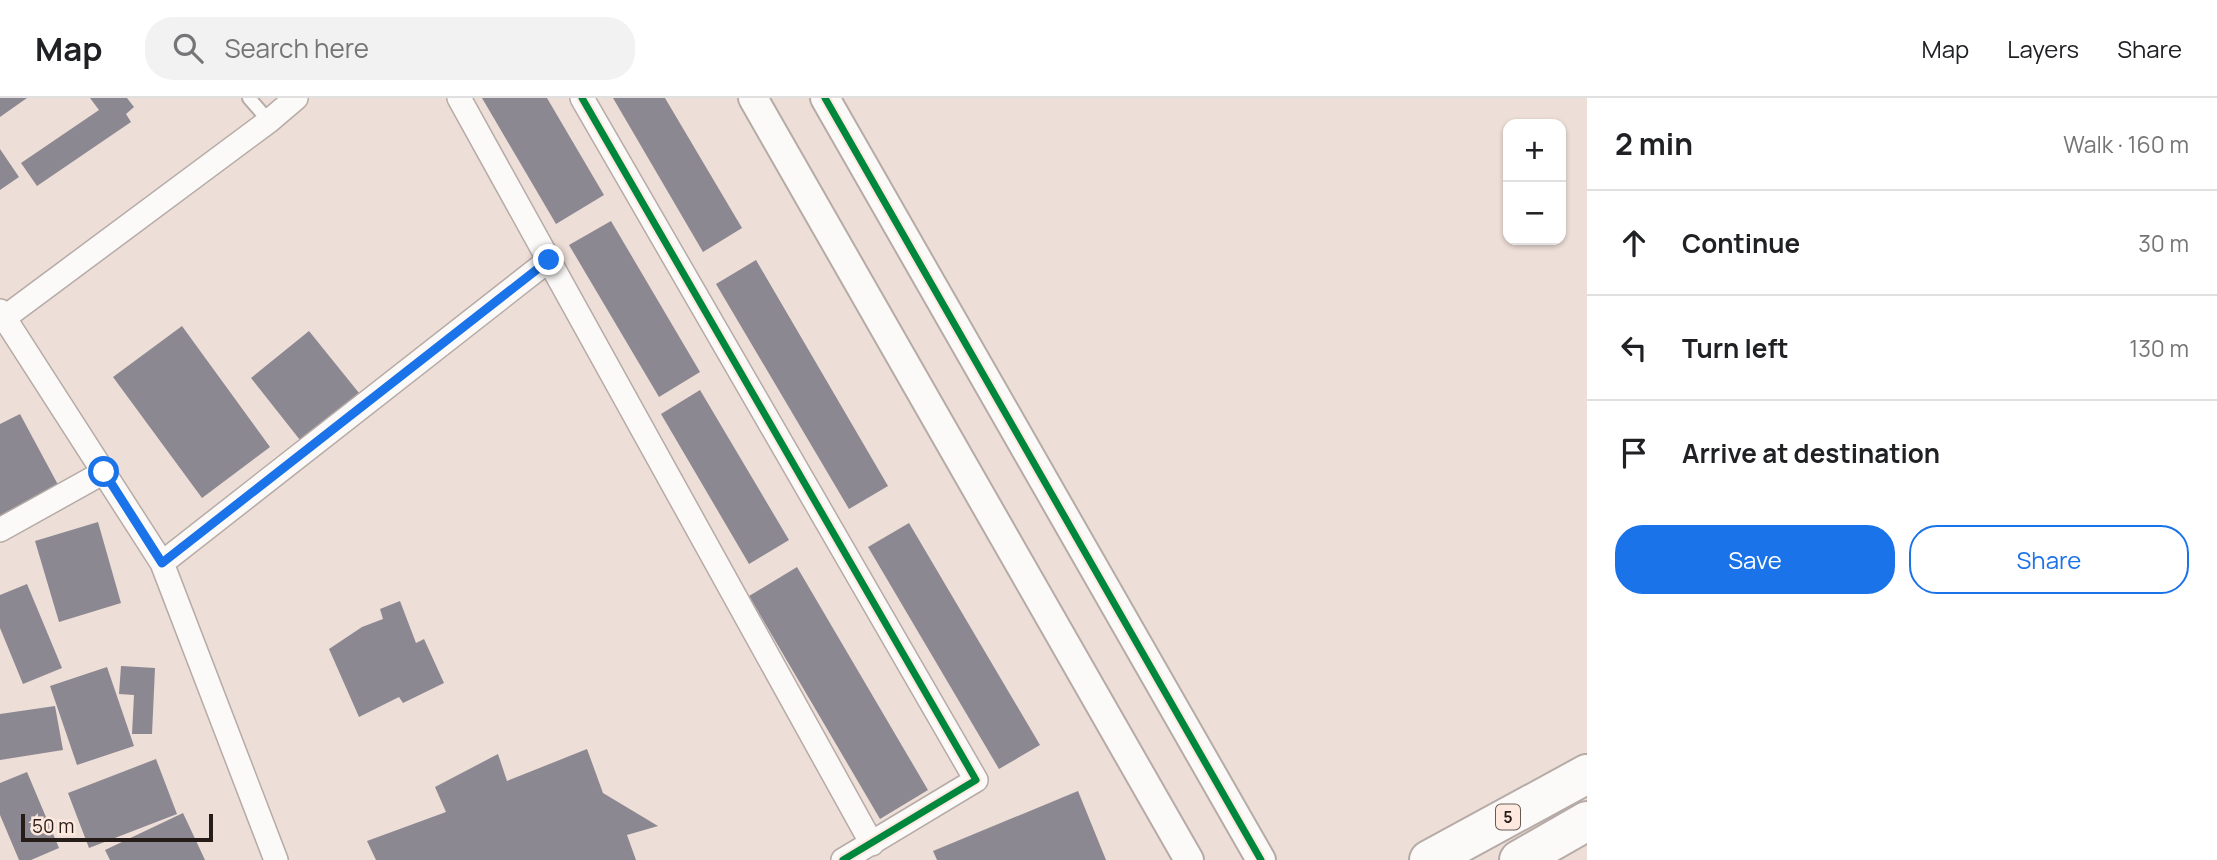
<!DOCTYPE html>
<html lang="en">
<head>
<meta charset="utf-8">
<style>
	:root { --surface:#fff; --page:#f2f2f2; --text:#202124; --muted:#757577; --line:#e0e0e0; --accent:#1a73e8 }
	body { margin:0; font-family:Manrope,sans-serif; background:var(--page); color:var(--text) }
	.controls { position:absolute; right:21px; top:21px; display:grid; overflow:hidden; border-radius:14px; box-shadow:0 2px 5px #0004 }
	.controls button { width:63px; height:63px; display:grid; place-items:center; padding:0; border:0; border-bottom:2px solid var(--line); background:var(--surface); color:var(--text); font:35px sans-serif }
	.scale { position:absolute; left:21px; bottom:18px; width:192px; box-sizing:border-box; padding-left:7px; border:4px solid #261d19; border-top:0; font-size:19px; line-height:24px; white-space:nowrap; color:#261d19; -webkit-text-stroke:5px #ffe9df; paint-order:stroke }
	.stop { position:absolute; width:21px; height:21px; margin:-16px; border:5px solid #1a73e8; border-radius:50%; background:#fff }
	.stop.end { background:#1a73e8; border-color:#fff; box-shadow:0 2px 7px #0008 }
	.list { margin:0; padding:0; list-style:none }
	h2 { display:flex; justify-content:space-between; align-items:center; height:91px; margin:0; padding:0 28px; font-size:30px }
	h2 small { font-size:23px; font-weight:400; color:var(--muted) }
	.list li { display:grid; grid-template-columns:46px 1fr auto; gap:21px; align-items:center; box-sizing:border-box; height:105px; padding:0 28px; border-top:2px solid var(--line) }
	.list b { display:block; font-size:26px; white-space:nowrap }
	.list em { font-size:23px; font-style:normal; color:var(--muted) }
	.actions { display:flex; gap:14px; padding:21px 28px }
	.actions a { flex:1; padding:16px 0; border:2px solid var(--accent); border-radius:28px; text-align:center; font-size:24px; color:var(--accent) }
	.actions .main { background:var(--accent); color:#fff }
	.icon { flex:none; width:38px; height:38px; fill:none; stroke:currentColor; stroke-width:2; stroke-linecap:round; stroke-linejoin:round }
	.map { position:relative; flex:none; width:1587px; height:762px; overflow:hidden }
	header { display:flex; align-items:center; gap:42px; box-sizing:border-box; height:98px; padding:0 35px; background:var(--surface); border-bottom:2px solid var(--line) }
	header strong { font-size:33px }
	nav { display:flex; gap:38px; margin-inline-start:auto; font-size:24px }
	.search { width:490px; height:63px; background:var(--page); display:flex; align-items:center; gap:18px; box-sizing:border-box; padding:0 24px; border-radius:28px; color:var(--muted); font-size:26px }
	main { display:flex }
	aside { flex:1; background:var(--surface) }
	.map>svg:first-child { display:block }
	.building { fill:#8c8892 }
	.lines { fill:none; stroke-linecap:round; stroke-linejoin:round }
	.service-casing { stroke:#b6aba6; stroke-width:16 }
	.minor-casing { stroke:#b6aba6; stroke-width:26 }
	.tertiary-casing { stroke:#b6aba6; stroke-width:32 }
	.trunk-casing { stroke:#b6aba6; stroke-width:42 }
	.service { stroke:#fcfaf9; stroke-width:12 }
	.minor { stroke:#fcfaf9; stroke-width:23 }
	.tertiary { stroke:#fcfaf9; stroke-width:28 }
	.trunk { stroke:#fcfaf9; stroke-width:38 }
	.cycleway-casing { stroke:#ffe9df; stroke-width:11 }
	.cycleway { stroke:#00873e; stroke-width:7 }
	.route { stroke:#1a73e8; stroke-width:9 }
	.labels { text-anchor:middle; stroke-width:7; stroke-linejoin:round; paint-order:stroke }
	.shield { fill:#ffe9df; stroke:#675a54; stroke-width:2 }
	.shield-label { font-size:16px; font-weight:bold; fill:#261d19 }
</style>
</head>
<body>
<header>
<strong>Map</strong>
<div class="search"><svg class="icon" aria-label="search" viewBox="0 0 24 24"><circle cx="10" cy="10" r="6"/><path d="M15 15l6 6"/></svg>Search here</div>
<nav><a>Map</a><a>Layers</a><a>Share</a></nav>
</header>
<main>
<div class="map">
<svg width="1587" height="762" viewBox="0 0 1587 762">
	<rect width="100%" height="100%" fill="#edded7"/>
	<!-- building -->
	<path class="building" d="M0 0H27L0 19Z
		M90 0H127L134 9 126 16 131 24 37 88 21 65 99 12Z
		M482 0H547L604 97 556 126Z
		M613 0H665L742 130 703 154Z
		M0 51 19 79 0 92Z
		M611 123 700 274 659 299 569 147Z
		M756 162 888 388 849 411 716 186Z
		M182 228 270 349 202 400 113 279Z
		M309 233 359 295 300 342 251 280Z
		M700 292 789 442 749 466 661 316Z
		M20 316 63 396 0 429V326Z
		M98 424 121 505 59 524 35 443Z
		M909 425 1040 647 999 671 868 449Z
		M797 469 928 692 880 721 749 498Z
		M27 486 62 570 23 586 0 530V497Z
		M400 503 416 545 424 541 444 585 403 605 399 599 359 619 329 551 362 529 383 521 380 511Z
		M121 568 155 570 152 636H132L134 597 119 596Z
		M107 569 134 648 77 667 50 588Z
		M55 608 63 652 0 662V616Z
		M587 651 603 695 658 728 627 737 636 762H376L367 743 446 714 435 689 498 656 507 683Z
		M156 661 177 716 89 750 68 695Z
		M27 674 59 750 31 762H19L0 717V685Z
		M1078 693 1106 762H937L933 753Z
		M183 715 205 762H110L105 752Z"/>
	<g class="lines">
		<defs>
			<path id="service" d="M249 0 269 23"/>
			<path id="minor" d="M459 0 872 746
				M582 0 976 682 843 762
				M0 213 162 465 276 762
				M0 223 269 23 296 0
				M0 432 104 374
				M162 465 549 162"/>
			<path id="tertiary" d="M753 0 1189 762
				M825 0 1261 762"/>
			<path id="trunk" d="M1429 762 1587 676
				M1519 762 1587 723"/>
		</defs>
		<!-- service casing -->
		<use href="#service" class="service-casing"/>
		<!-- minor casing -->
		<use href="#minor" class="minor-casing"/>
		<!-- tertiary casing -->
		<use href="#tertiary" class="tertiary-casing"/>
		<!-- trunk casing -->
		<use href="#trunk" class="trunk-casing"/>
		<!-- service -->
		<use href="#service" class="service"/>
		<!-- minor -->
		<use href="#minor" class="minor"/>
		<!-- tertiary -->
		<use href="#tertiary" class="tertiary"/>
		<!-- trunk -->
		<use href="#trunk" class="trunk"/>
		<defs>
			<path id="cycleway" d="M582 0 976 682 843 762
				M825 0 1261 762"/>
		</defs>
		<!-- cycleway casing -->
		<use href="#cycleway" class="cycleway-casing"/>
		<!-- cycleway -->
		<use href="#cycleway" class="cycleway"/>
	</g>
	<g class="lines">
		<!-- route -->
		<path class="route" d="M104 374 162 465 549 162"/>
	</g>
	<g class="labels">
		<!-- shield labels -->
		<rect class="shield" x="1496" y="706.5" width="24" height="25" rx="5"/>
		<g class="shield-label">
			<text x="1508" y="725">5</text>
		</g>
	</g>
</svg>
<div class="controls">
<button>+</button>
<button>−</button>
</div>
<div class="scale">50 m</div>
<div class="stop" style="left:104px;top:374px"></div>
<div class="stop end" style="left:549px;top:162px"></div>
</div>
<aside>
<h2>2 min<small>Walk · 160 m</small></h2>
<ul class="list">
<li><svg class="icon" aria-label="ahead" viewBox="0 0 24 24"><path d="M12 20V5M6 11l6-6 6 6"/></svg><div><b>Continue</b></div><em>30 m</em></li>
<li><svg class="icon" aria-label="left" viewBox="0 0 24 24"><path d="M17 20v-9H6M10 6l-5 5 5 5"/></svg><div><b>Turn left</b></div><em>130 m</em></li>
<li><svg class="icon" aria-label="arrive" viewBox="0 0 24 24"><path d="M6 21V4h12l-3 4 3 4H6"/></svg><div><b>Arrive at destination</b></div></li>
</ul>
<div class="actions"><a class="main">Save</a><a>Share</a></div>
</aside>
</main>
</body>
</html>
